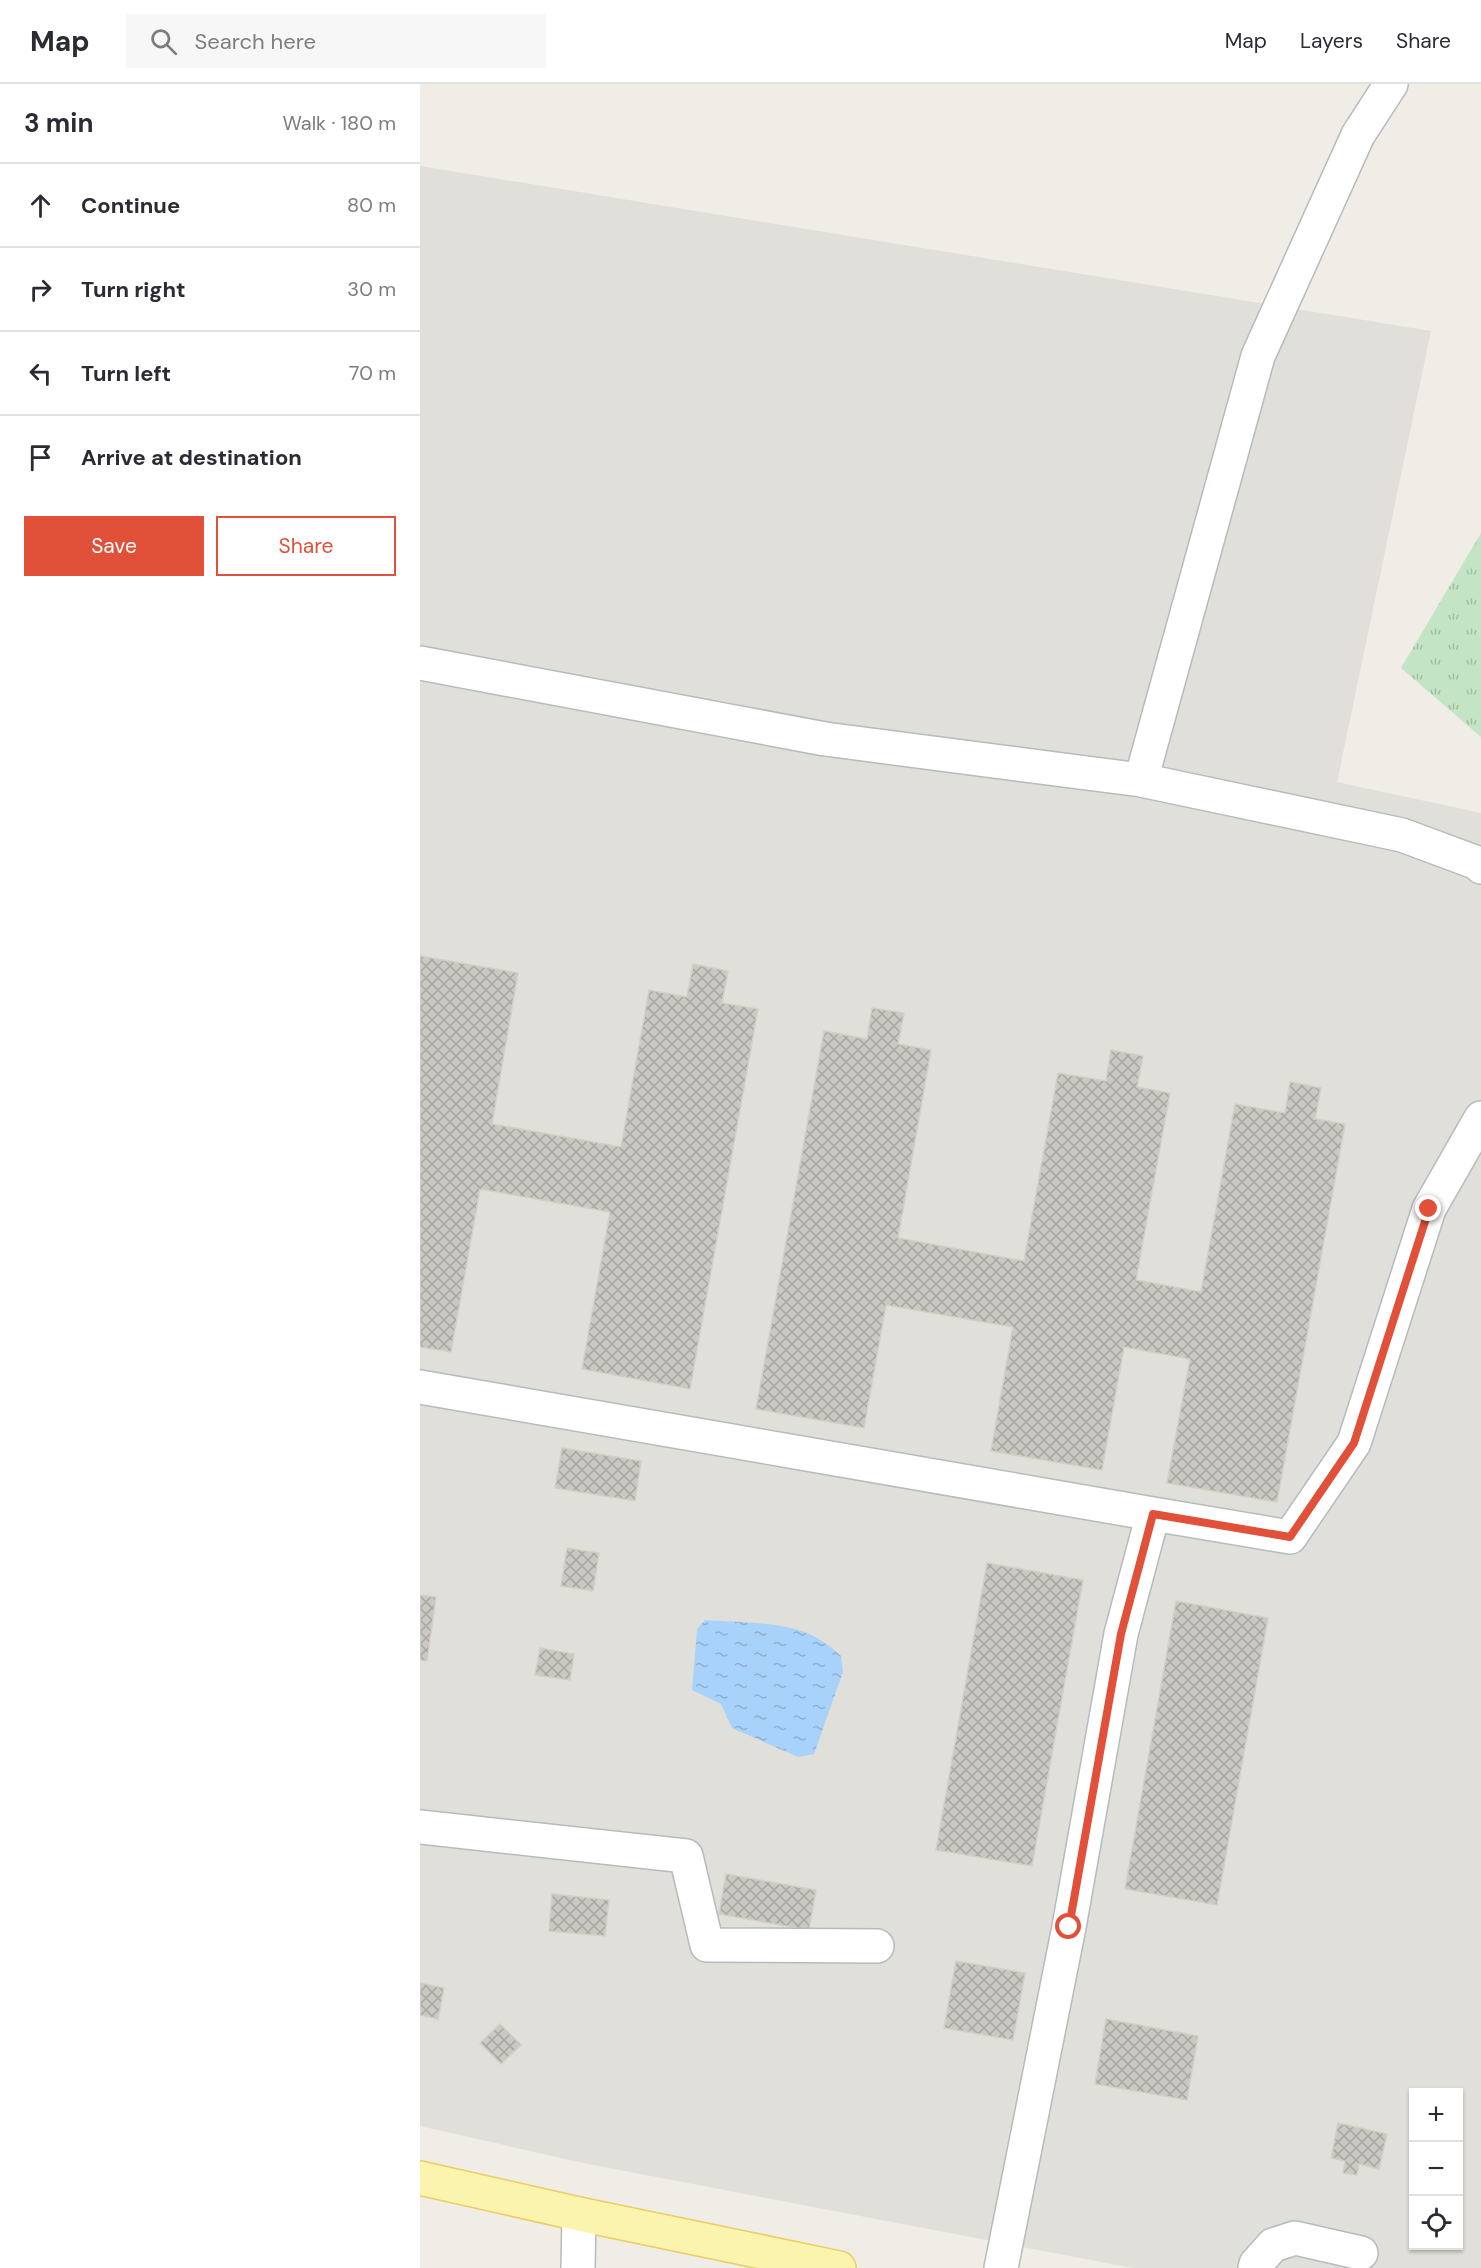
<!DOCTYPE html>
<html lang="en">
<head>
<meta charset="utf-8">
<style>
	:root { --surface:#fff; --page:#f7f7f7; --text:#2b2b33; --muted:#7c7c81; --line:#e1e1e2; --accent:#e15038 }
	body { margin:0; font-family:"DM Sans",sans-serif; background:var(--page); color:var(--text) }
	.controls { position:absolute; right:18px; bottom:18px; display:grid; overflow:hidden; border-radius:0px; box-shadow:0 2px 4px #0004 }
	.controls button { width:54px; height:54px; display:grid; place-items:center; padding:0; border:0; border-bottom:2px solid var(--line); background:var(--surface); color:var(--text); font:30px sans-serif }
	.stop { position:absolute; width:18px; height:18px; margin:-14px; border:4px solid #e15038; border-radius:50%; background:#fff }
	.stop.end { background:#e15038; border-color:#fff; box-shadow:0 2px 6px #0008 }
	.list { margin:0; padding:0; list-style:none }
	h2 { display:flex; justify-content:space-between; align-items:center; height:78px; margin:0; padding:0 24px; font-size:26px }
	h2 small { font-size:20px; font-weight:400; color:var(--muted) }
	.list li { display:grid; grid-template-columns:39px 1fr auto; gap:18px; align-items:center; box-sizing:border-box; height:84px; padding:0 24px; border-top:2px solid var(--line) }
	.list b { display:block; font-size:22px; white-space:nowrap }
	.list em { font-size:20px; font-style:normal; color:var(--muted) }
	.actions { display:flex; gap:12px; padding:18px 24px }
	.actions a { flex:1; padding:14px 0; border:2px solid var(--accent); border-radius:0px; text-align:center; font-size:21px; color:var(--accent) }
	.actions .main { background:var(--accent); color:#fff }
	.icon { flex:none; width:33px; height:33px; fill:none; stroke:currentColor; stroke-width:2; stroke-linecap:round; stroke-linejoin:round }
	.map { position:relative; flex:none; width:1061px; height:2184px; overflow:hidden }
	header { display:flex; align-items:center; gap:36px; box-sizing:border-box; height:84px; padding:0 30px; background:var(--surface); border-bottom:2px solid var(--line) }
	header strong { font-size:28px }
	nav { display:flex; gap:33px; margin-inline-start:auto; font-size:21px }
	.search { width:420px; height:54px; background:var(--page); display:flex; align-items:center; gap:15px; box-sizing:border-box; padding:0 21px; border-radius:0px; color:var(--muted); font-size:22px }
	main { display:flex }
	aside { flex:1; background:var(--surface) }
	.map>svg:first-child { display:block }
	.industrial { fill:#e0dfd9; fill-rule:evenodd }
	.grass { fill:url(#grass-tufts) }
	.water { fill:url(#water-ripples) }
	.building { fill:url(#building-cross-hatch); stroke:#d3cfc4; stroke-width:1.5 }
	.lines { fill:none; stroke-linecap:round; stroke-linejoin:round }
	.minor-casing { stroke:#b7babe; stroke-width:36 }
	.major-casing { stroke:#ebcd62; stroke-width:36 }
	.minor { stroke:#fff; stroke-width:33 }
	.major { stroke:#fbf4ae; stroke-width:33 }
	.route { stroke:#e15038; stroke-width:8 }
</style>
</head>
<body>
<header>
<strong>Map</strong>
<div class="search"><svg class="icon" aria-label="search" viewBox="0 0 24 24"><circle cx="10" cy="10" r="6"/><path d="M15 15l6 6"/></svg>Search here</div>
<nav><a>Map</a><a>Layers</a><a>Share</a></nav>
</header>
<main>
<aside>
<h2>3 min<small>Walk · 180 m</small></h2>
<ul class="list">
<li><svg class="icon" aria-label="ahead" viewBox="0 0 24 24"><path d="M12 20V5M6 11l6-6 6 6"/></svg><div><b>Continue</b></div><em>80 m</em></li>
<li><svg class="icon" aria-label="right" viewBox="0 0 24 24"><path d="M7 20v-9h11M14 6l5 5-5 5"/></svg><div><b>Turn right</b></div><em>30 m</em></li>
<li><svg class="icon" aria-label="left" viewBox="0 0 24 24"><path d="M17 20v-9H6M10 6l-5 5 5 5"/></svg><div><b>Turn left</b></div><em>70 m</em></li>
<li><svg class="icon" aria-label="arrive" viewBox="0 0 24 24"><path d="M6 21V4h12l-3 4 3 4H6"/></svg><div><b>Arrive at destination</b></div></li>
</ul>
<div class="actions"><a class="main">Save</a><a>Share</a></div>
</aside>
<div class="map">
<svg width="1061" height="2184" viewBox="0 0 1061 2184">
	<defs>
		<pattern id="grass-tufts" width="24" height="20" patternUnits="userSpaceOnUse" patternTransform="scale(1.5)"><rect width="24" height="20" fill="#c3e5c5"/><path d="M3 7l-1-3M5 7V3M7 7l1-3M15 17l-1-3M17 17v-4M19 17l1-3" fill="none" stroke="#a2bda4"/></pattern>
		<pattern id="water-ripples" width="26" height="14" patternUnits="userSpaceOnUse" patternTransform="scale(1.5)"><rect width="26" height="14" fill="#a9d2fb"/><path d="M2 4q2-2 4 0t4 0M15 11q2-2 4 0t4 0" fill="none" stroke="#8daecf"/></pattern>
		<pattern id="building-cross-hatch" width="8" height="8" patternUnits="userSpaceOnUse" patternTransform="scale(1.5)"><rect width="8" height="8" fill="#cac8c2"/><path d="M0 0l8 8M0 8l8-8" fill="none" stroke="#a7a6a1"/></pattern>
	</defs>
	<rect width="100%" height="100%" fill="#efede5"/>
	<!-- industrial -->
	<path class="industrial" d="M0 82 1011 247 917 698 1061 729V2184H713L168 2080 0 2042ZM994 2008H1038V2162H994Z"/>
	<!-- grass -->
	<path class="grass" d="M1061 449V653L981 584Z"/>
	<!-- water -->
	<path class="water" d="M285 1536C312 1538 353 1538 378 1546 394 1550 409 1561 421 1572L423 1588 394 1670 378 1673 312 1644 301 1620 272 1606 277 1545Z"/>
	<!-- building -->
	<path class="building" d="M0 872 98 889 72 1040 201 1063 229 906 267 913 273 880 308 887 302 919 338 925 270 1305 162 1285 190 1128 60 1105 31 1268 0 1263Z
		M452 924 484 929 478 960 511 966 478 1154 604 1177 638 989 686 997 691 966 723 972 717 1003 750 1009 716 1196 781 1208 815 1020 865 1029 870 998 901 1004 895 1035 925 1040 857 1418 747 1399 770 1275 704 1263 682 1386 571 1367 593 1243 466 1221 444 1344 336 1325 404 947 447 955Z
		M142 1364 221 1377 215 1417 135 1404Z
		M147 1464 179 1469 173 1507 141 1502Z
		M567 1479 663 1496 612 1782 516 1766Z
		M0 1511 16 1513 7 1577 0 1576Z
		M756 1517 848 1534 797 1821 705 1805Z
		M120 1564 154 1570 150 1596 115 1591Z
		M306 1790 396 1806 389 1846 299 1830Z
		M132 1810 189 1816 185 1852 129 1847Z
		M536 1877 605 1889 593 1956 524 1944Z
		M0 1899 24 1904 18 1935 0 1931Z
		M686 1935 778 1952 767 2016 675 2000Z
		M80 1940 101 1961 81 1980 60 1959Z
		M918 2039 967 2050 959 2085 939 2080 937 2091 923 2089 925 2077 911 2074Z"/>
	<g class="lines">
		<defs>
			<path id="minor" d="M0 579 405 655 721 696 982 751 1060 780 1061 783
				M721 696 838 272 938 51 971 0
				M0 1303 733 1430
				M0 1743 266 1772 287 1861 457 1862
				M158 2184 159 2130
				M581 2184 649 1843 701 1550 733 1430 870 1453 934 1359 1009 1125 1061 1034
				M835 2184 836 2180 853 2161 875 2154 941 2169"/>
			<path id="major" d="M0 2094 159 2130 419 2184"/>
		</defs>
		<!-- minor casing -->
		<use href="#minor" class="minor-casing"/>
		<!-- major casing -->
		<use href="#major" class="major-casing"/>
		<!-- minor -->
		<use href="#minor" class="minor"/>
		<!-- major -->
		<use href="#major" class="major"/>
	</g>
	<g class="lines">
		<!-- route -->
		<path class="route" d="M649 1843 701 1550 733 1430 870 1453 934 1359 1009 1125"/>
	</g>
</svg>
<div class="controls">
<button>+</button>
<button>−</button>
<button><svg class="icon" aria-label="locate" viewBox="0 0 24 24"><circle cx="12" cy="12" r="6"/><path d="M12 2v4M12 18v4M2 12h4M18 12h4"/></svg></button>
</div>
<div class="stop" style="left:649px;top:1843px"></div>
<div class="stop end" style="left:1009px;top:1125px"></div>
</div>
</main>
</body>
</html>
